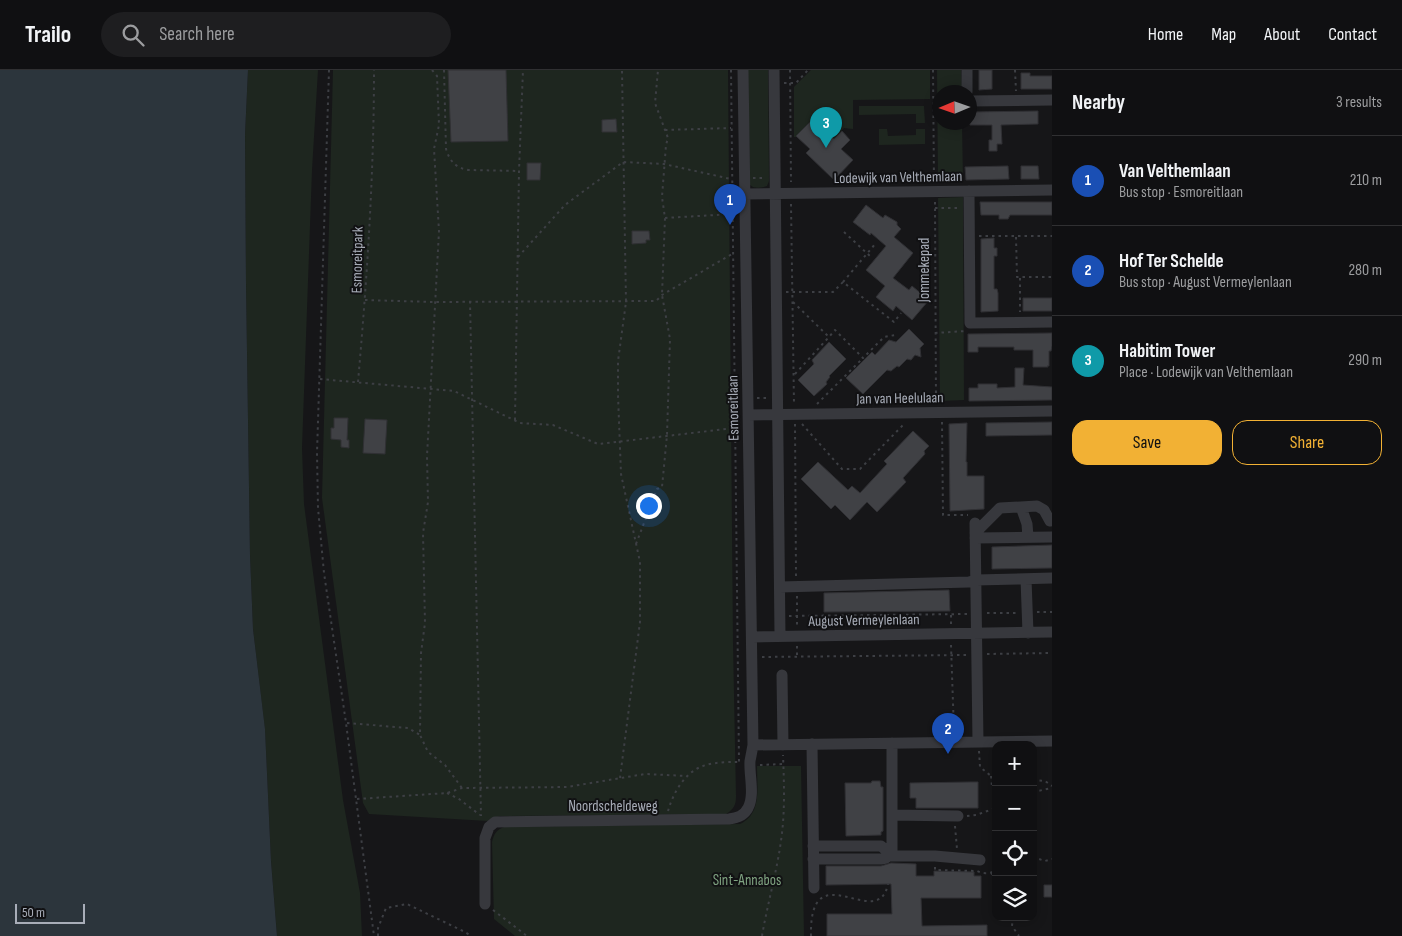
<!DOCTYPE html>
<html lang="en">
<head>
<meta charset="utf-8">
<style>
	:root { --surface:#101012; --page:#1e1e20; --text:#f1f3f6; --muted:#9c9d9f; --line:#303032; --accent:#f2b134 }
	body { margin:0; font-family:"Sofia Sans Condensed",sans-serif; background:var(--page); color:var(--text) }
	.controls { position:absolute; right:15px; bottom:15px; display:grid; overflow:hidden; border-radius:10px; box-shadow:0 2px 12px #0003 }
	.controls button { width:45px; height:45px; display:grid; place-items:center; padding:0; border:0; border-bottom:1px solid var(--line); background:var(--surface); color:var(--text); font:25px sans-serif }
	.compass { position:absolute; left:932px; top:15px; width:45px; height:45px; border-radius:50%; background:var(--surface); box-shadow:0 2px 12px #0003; rotate:268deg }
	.scale { position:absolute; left:15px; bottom:12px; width:70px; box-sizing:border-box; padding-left:5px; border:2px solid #a8adb8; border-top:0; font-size:14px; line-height:18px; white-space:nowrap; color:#a8adb8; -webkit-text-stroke:4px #111113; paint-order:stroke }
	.you { position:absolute; left:648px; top:435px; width:18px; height:18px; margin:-12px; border:4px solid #fff; border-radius:50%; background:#1a73e8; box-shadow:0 0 0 8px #1a73e833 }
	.badge { display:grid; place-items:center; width:32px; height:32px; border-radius:50%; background:var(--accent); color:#fff; font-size:16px; font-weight:700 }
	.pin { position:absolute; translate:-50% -41px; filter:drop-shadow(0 1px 2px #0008) }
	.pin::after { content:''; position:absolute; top:26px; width:18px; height:15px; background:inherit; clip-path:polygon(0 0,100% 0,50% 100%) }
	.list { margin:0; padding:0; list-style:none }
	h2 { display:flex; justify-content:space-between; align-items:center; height:65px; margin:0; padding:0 20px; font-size:21px }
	h2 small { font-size:16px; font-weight:400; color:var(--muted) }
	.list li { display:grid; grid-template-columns:32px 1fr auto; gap:15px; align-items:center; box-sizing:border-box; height:90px; padding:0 20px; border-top:1px solid var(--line) }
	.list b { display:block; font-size:19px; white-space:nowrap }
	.list p { margin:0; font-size:16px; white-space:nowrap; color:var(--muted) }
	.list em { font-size:16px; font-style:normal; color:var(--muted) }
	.actions { display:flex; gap:10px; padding:15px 20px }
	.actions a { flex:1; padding:11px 0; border:1px solid var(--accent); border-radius:15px; text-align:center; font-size:18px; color:var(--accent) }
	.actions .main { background:var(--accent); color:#111 }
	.icon { flex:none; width:28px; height:28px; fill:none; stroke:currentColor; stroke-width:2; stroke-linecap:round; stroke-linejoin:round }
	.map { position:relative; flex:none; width:1052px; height:866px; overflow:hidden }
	header { display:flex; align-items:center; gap:30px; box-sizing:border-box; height:70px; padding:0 25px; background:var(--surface); border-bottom:1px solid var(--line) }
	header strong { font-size:24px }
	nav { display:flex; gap:28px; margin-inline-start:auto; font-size:18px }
	.search { width:350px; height:45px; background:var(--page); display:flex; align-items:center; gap:12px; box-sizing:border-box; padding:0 18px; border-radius:28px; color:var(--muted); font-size:19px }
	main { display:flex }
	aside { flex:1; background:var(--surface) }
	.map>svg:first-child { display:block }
	.green { fill:#1e261f }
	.water { fill:#2c353c }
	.building { fill:#404145; stroke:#303034 }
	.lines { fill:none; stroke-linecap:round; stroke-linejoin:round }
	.path { stroke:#3d3f44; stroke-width:2; stroke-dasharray:2.5 4; stroke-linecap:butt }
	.minor { stroke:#37383d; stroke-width:11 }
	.labels { text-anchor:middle; stroke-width:4; stroke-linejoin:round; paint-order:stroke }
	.street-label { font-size:15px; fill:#a8adb8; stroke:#111113 }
	.park-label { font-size:15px; fill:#7fa381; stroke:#111113 }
</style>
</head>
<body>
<header>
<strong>Trailo</strong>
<div class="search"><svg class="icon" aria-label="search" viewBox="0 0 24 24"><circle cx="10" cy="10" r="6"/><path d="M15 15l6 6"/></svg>Search here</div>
<nav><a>Home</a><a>Map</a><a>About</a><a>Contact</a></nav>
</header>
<main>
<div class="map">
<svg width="1052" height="866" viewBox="0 0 1052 866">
	<rect width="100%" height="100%" fill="#161618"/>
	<!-- green -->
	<path class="green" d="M248 0H318L312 100 302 378 304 434 343 730 360 823 362 866H277L271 791 265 660 253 559 250 485 246 214 245 65Z
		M333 0H728L733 573 736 726C736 735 734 739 726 744L500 746 488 751 369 744 363 733 322 428Z
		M748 0H768L769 111 767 116C762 118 754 119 750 115Z
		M811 0H930V29L853 30V59L844 58 834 69 813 49 797 67H794V17Z
		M937 0H961L962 22H939V52L962 53 963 110H938Z
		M859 36H924L925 53H916V44L859 45Z
		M879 59H887L888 66 916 65V59H925V74L879 75Z
		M963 127 964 330 940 331 938 128Z
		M757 696H801L804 866H515L494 849 492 772C494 764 496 760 504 757L740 754C762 744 757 717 757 696Z"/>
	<!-- water -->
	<path class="water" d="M0 0H248L245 65 246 214 250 485 253 559 265 659 271 791 277 866H0Z"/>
	<!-- building -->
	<path class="building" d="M448 0H506L508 71 451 72Z
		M979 0H992V19L979 20Z
		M1021 3H1030V6H1052V19H1021Z
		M1038 41V54L1001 55 1002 74H997V81H989V70H992V55H970V42Z
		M616 49 617 62H602V50Z
		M813 49 834 69 842 61 850 70 841 79 853 90 834 110 806 83 810 79 796 66Z
		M527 93H541L540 110H527Z
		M1008 96 1009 109 966 110 965 97Z
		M1021 96H1038L1039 109H1021Z
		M980 132H1052V145H1010L1008 149H999V145H981Z
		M866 135 883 148 885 145 897 152V155L901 159 894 167 913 183 893 208 909 220 912 216 929 230 912 250 896 236 893 241 876 227 885 216 866 200 886 176 871 163 870 165 853 152Z
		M632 161H649L650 170H646V173L632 174Z
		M994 168V178H997V186H994V219H997L998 223V241L981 242V169Z
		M1023 228H1052V241H1023Z
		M909 259 924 274 920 278 921 287 915 285 911 290 907 289 899 297 897 296 891 301 887 300 863 324 846 308 872 282 875 285 889 270 896 272Z
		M1052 263V276L1051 281H1049V296H1047L1048 297H1033V280H1014V277H978V282H968V264Z
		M829 272 846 289 829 306 830 307 826 312 827 314 814 326 798 310 814 294 812 290Z
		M1015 298H1024L1023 315 1052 317V330L969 331V318H978V314H997V318L1015 317Z
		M334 348H348L347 370H349V378L341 377V370L331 369V358H334Z
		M365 349 387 350 385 384 363 383Z
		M1052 352V365L986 366V353Z
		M967 353 966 392H967V406H984V439L950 441 949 354Z
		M913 361 929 376 924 381 925 384 903 408 906 412 877 442 867 432 850 450 835 435 831 439 801 409 818 392 848 420 852 416 860 423 887 394 884 391 888 387Z
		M1052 475V498L992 499V477Z
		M949 520 950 541 824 542V523Z
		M872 711H880L881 717H883V761L881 762V765L846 766 845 713H871Z
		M970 712H978V738H916V728H910V713Z
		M891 793 916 794V806H934V801L974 802V806H981V828H921L922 856 987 855V866H827V844H892L891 814 826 815V796H881Z
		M1044 815H1052V827H1044Z"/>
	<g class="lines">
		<!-- path -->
		<path class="path" d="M329 0 317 383 318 438 324 503 346 653 374 866
			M432 0 437 6 439 55 434 79 439 161 427 386 428 432 423 463 425 553 421 583 420 665 428 682 445 695 462 718
			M444 0 446 79C450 92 456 98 469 100L519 101
			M731 0 739 692
			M790 0 791 112
			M933 0 934 113
			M1015 0 1016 21
			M784 13H796L808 0
			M934 40H939
			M665 60 731 58
			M753 108H766
			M935 132 936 333
			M791 134 794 334
			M935 138H960
			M665 148 732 144
			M844 162 871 187
			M979 166H1052
			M1016 167 1017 207H1052
			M518 187 565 135 623 92 664 94 731 109
			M1020 208V242
			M843 212 876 173
			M786 222H833L843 212 894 252 901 243
			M365 230 434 232 656 231 662 225 732 184
			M470 231 481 746
			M793 232 829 267 835 260 863 288 884 267 895 265
			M935 263 966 261
			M795 304 829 267
			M320 309 454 321 520 353 553 355 598 374 735 358
			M358 312C367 209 374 104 374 0
			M757 328H767
			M817 334 863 288
			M515 350 519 101 523 0
			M942 352 943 445H968
			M795 354 796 507
			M802 354 842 399H860L905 353
			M636 474 657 419 662 417 667 365 670 269 662 225 665 148 662 127 666 75 668 68 655 33 658 0
			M797 526V557
			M1037 542H1052
			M987 543H1017
			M951 545V555
			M789 546 967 544
			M951 575 954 662
			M797 576V587
			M987 584 1052 583
			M762 587 967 585
			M347 653 408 658 420 665
			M979 681 980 697 991 706H996
			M760 695 783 694
			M991 706 992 717 996 725
			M620 708 640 552V492L621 404 618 325V291L626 232 622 0
			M1033 710 1045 711 1052 716
			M1033 722 1052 718
			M447 723 459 729 480 745
			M357 729 447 723 462 718 567 717 645 704 687 706
			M668 741C673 723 685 702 703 696 714 692 728 692 739 692
			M967 746 976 745 996 738
			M955 756 957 779
			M1033 787 1045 791 1052 789
			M935 797V800L977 801C983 804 990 804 996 800
			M991 803 996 808
			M493 840 527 866
			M1013 847 1012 856 1019 866
			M378 866V858L386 838 407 834 465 862 471 866
			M762 866C768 831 778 798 782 763 785 737 784 711 783 685
			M811 866C809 780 878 864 888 814"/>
		<!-- minor -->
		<path class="minor" d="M774 0 780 566
			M967 0V22
			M969 31 1052 30
			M969 121 970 253 1052 252
			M744 124 1052 120
			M748 345 1052 341
			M1021 437 1027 454 1028 467
			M975 453 978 672
			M975 463 1000 438 1037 436 1044 440 1050 451
			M975 468 1052 467
			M1026 509 1028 563
			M780 517 969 512 976 510 1052 508
			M752 567 1052 562
			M782 605 783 675
			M892 673V786H935L980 790
			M812 674 814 818
			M753 675 1052 671
			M892 745 958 746
			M813 776H881L887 781 886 788 881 789H813
			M485 834V768L489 757 495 752 729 749C737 748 744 746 748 738 755 725 749 705 750 691 751 686 752 681 753 675L743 0"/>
	</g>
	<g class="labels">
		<!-- street labels -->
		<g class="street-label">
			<text transform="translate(898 107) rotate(-1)" y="5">Lodewijk van Velthemlaan</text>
			<text transform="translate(357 190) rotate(-89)" y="5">Esmoreitpark</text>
			<text transform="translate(924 200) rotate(-90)" y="5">Jommekepad</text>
			<text transform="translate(900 328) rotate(-1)" y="5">Jan van Heelulaan</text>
			<text transform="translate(733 338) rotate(-91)" y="5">Esmoreitlaan</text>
			<text transform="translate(864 550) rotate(-1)" y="5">August Vermeylenlaan</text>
			<text x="613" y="741">Noordscheldeweg</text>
		</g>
		<!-- park labels -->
		<g class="park-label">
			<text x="747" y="815">Sint-Annabos</text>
		</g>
	</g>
</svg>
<div class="controls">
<button>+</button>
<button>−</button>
<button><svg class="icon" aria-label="locate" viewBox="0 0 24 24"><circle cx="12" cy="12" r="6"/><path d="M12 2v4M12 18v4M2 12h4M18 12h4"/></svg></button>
<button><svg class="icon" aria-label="layers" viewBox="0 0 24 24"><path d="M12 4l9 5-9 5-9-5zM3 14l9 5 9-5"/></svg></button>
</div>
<svg class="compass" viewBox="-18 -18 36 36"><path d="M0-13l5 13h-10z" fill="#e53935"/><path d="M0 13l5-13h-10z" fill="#9c9d9f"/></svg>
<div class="scale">50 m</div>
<div class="you"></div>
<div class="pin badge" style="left:730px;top:155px;background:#1a4fb4">1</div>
<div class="pin badge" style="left:948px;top:684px;background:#1a4fb4">2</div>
<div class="pin badge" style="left:826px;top:78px;background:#0f9aa8">3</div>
</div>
<aside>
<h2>Nearby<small>3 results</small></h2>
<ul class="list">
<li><span class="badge" style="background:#1a4fb4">1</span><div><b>Van Velthemlaan</b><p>Bus stop · Esmoreitlaan</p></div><em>210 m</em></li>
<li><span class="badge" style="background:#1a4fb4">2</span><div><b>Hof Ter Schelde</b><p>Bus stop · August Vermeylenlaan</p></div><em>280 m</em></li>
<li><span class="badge" style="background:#0f9aa8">3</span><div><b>Habitim Tower</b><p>Place · Lodewijk van Velthemlaan</p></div><em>290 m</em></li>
</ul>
<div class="actions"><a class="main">Save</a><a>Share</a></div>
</aside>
</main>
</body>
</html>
